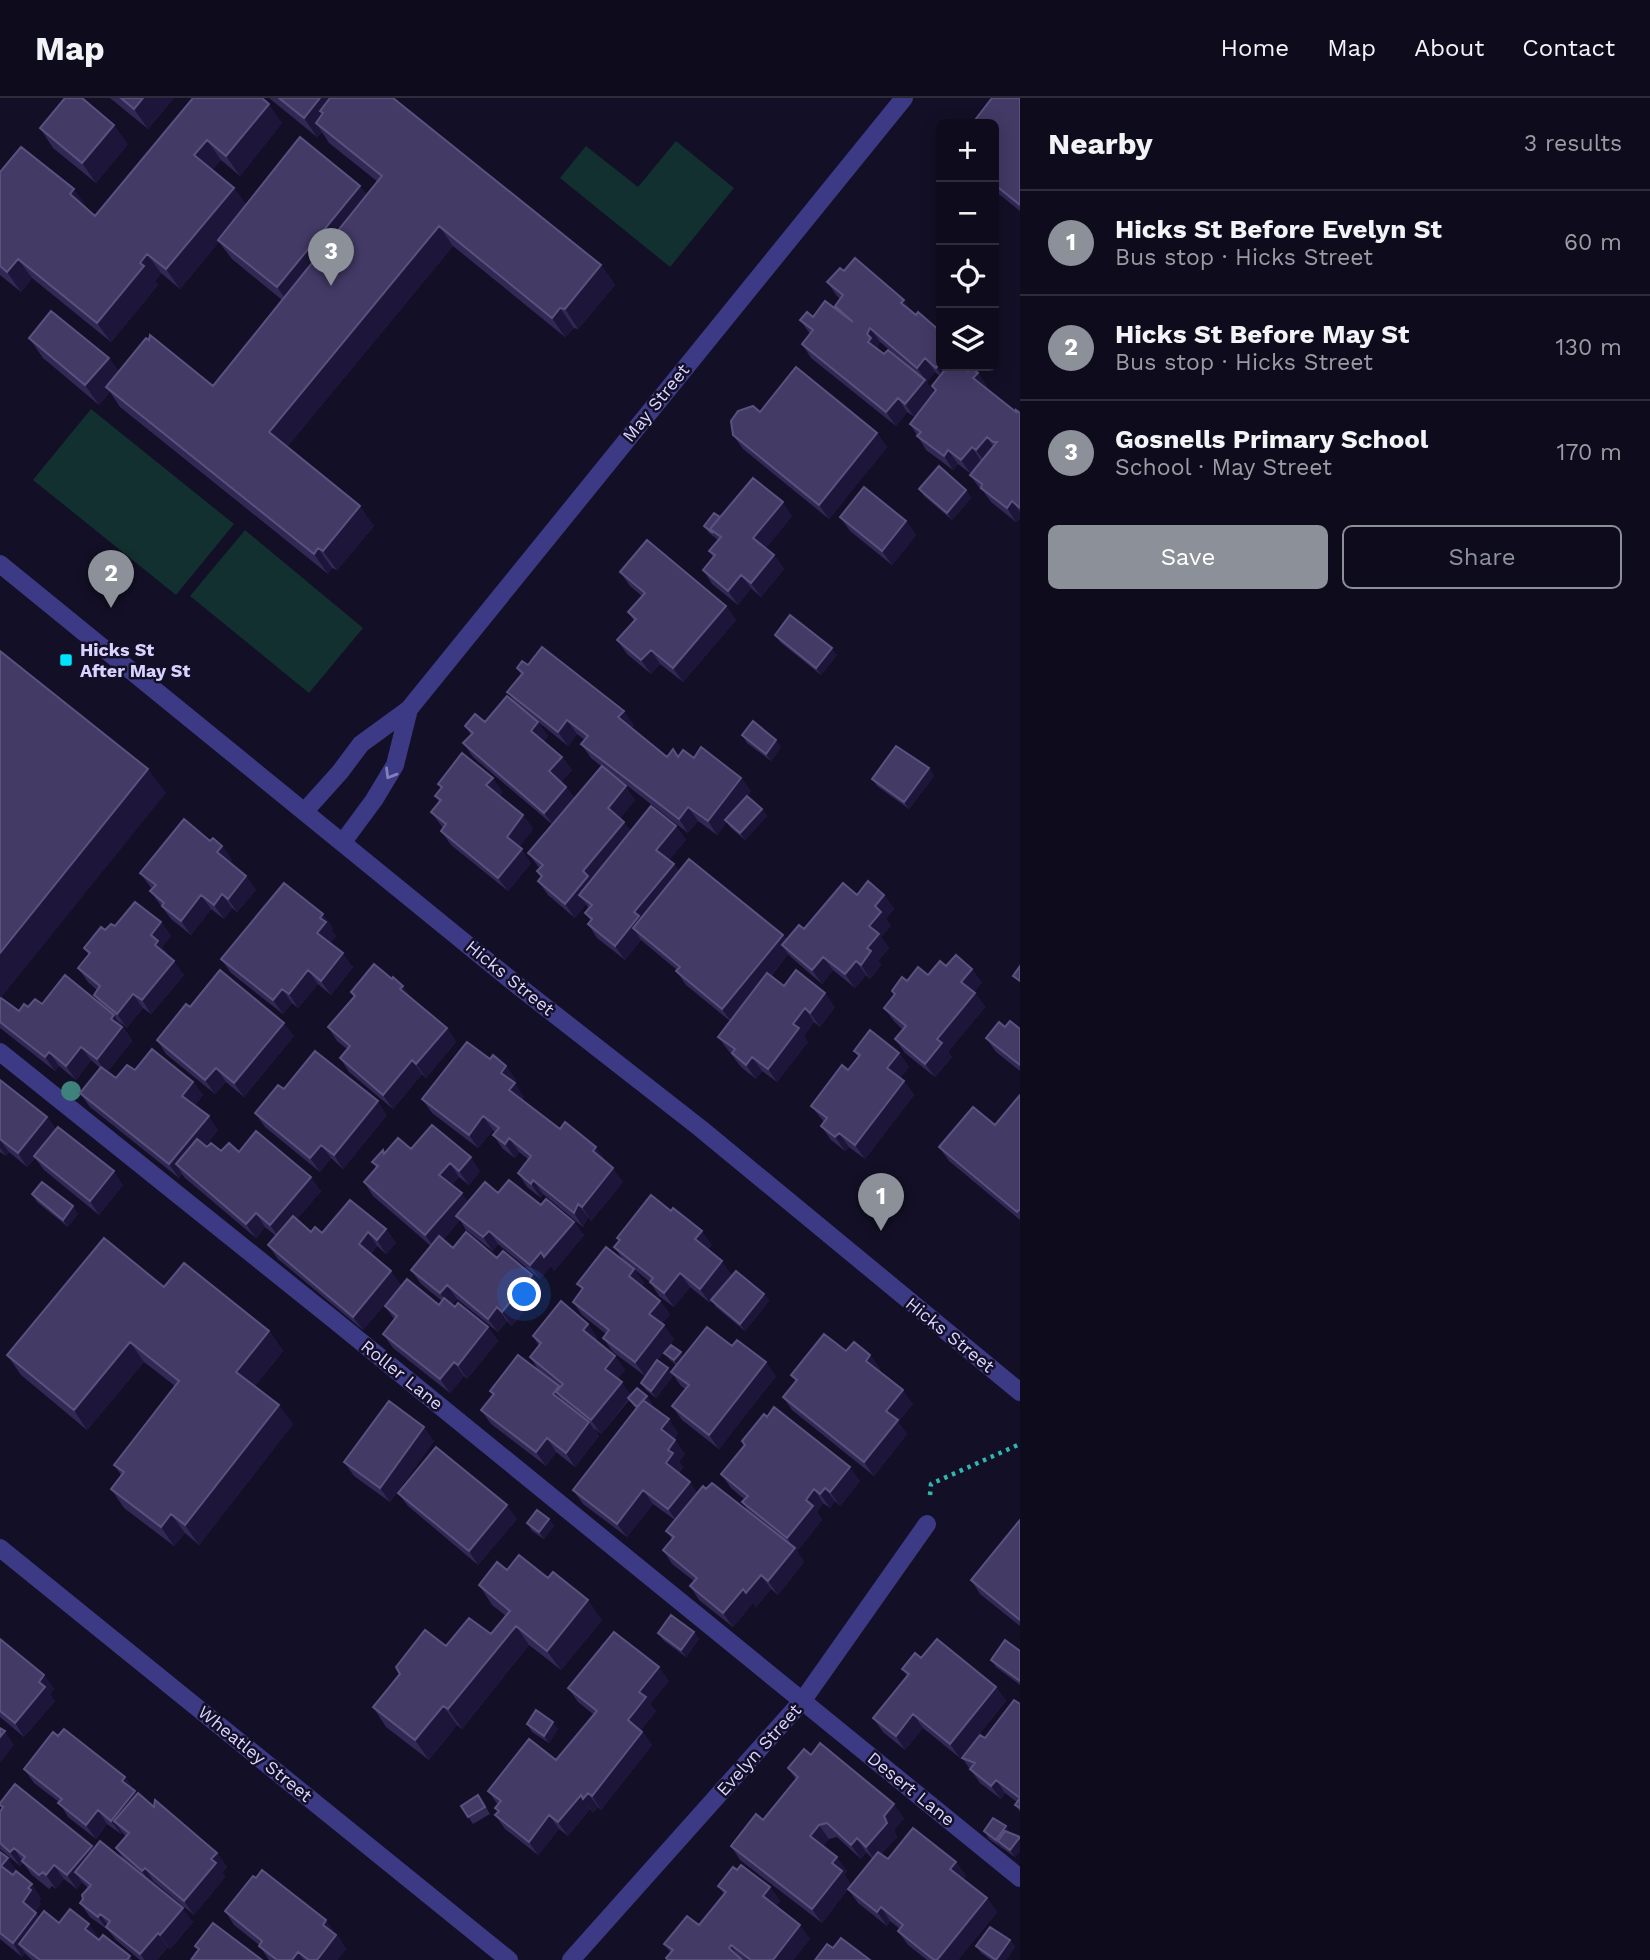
<!DOCTYPE html>
<html lang="en">
<head>
<meta charset="utf-8">
<style>
	:root { --surface:#0e0b1c; --page:#171425; --text:#f1f3f6; --muted:#9b9ba3; --line:#2e2b3b; --accent:#8c9099 }
	body { margin:0; font-family:"Work Sans",sans-serif; background:var(--page); color:var(--text) }
	.controls { position:absolute; right:21px; top:21px; display:grid; overflow:hidden; border-radius:10px; box-shadow:0 4px 18px #0003 }
	.controls button { width:63px; height:63px; display:grid; place-items:center; padding:0; border:0; border-bottom:2px solid var(--line); background:var(--surface); color:var(--text); font:35px sans-serif }
	.you { position:absolute; left:525px; top:1197px; width:24px; height:24px; margin:-18px; border:5px solid #fff; border-radius:50%; background:#1a73e8; box-shadow:0 0 0 10px #1a73e833 }
	.badge { display:grid; place-items:center; width:46px; height:46px; border-radius:50%; background:var(--accent); color:#fff; font-size:23px; font-weight:700 }
	.pin { position:absolute; translate:-50% -58px; filter:drop-shadow(0 2px 4px #0008) }
	.pin::after { content:''; position:absolute; top:37px; width:24px; height:21px; background:inherit; clip-path:polygon(0 0,100% 0,50% 100%) }
	.list { margin:0; padding:0; list-style:none }
	h2 { display:flex; justify-content:space-between; align-items:center; height:91px; margin:0; padding:0 28px; font-size:30px }
	h2 small { font-size:23px; font-weight:400; color:var(--muted) }
	.list li { display:grid; grid-template-columns:46px 1fr auto; gap:21px; align-items:center; box-sizing:border-box; height:105px; padding:0 28px; border-top:2px solid var(--line) }
	.list b { display:block; font-size:26px; white-space:nowrap }
	.list p { margin:0; font-size:23px; white-space:nowrap; color:var(--muted) }
	.list em { font-size:23px; font-style:normal; color:var(--muted) }
	.actions { display:flex; gap:14px; padding:21px 28px }
	.actions a { flex:1; padding:16px 0; border:2px solid var(--accent); border-radius:10px; text-align:center; font-size:24px; color:var(--accent) }
	.actions .main { background:var(--accent); color:#fff }
	.icon { flex:none; width:38px; height:38px; fill:none; stroke:currentColor; stroke-width:2; stroke-linecap:round; stroke-linejoin:round }
	.map { position:relative; flex:none; width:1020px; height:1862px; overflow:hidden }
	header { display:flex; align-items:center; gap:42px; box-sizing:border-box; height:98px; padding:0 35px; background:var(--surface); border-bottom:2px solid var(--line) }
	header strong { font-size:33px }
	nav { display:flex; gap:38px; margin-inline-start:auto; font-size:24px }
	main { display:flex }
	aside { flex:1; background:var(--surface) }
	.map>svg:first-child { display:block }
	.green { fill:#12302f }
	.lines { fill:none; stroke-linecap:round; stroke-linejoin:round }
	.path { stroke:#2fb8b0; stroke-width:4.5; stroke-dasharray:3.5 5; stroke-linecap:butt }
	.service { stroke:#3d3a85; stroke-width:18 }
	.minor { stroke:#3d3a85; stroke-width:18 }
	.tertiary { stroke:#3d3a85; stroke-width:18 }
	.tree { fill:#3d827b }
	.wall { fill:#312854; fill-rule:evenodd }
	.shaded-wall { fill:#1d163a }
	.building { fill:#433a66; stroke:#5a527e; stroke-width:2 }
	.oneway { stroke:#837fbc }
	.poi-dot { fill:#00e5ff; stroke:#130f26; stroke-width:2.5 }
	.labels { text-anchor:middle; stroke-width:5; stroke-linejoin:round; paint-order:stroke }
	.street-label { font-size:18px; fill:#d9d4ff; stroke:#130f26 }
	.poi-label { font-size:18px; font-weight:bold; fill:#d9d4ff; stroke:#130f26; text-anchor:start }
</style>
</head>
<body>
<header>
<strong>Map</strong>
<nav><a>Home</a><a>Map</a><a>About</a><a>Contact</a></nav>
</header>
<main>
<div class="map">
<svg width="1020" height="1862" viewBox="0 0 1020 1862">
	<rect width="100%" height="100%" fill="#130f26"/>
	<!-- green -->
	<path class="green" d="M676 43 734 90 670 169 560 80 586 48 638 89Z
		M91 311 234 426 176 497 33 382Z
		M245 432 363 530 309 595 190 498Z"/>
	<g class="lines">
		<!-- path -->
		<path class="path" d="M930 1397 931 1386 1020 1346"/>
		<!-- service -->
		<path class="service" d="M0 954 333 1221 1020 1780"/>
		<!-- minor -->
		<path class="minor" d="M571 1862 803 1602 927 1426"/>
		<!-- tertiary -->
		<path class="tertiary" d="M0 466 517 887 700 1030 1020 1294
			M305 713 340 674 361 646 409 611 904 0
			M343 744 374 702 395 667 409 611
			M0 1450 509 1862"/>
	</g>
	<!-- trees -->
	<circle class="tree" cx="71" cy="993" r="10"/>
	<!-- wall -->
	<path class="wall" d="M110 0H174L148 31Z
		M193 0 282 25 240 78 221 62 212 72 234 90 246 107 360 88 367 98 378 84 329 45 322 34 317 39 269 0H393L601 167 615 187 578 231 574 230 565 239 453 148 287 349 374 428 337 472 332 470 328 476 120 309 110 294 99 307 43 260 29 240 109 260 119 274 213 288 282 202 232 161 219 144 180 191 161 175 155 183 158 187 111 244 32 180 21 194 0 177V74L88 111 95 118Z
		M1020 0V113L994 92V26Z
		M40 30 128 46 96 85 53 50Z
		M827 184 941 268 978 275 987 289 986 290 1016 314 1020 315V420L1016 424 991 404 983 393 980 391 970 377 971 376 958 366 953 372 926 352 910 326 915 319 907 314 896 328 811 260 802 246 810 236 800 222 838 213 835 208 840 201 837 198ZM880 244 924 281 881 254 877 249ZM935 274 940 278 932 288 935 292 934 295 925 282 927 284Z
		M760 314 877 335 887 349 829 421 743 351 733 337Z
		M919 391 966 392 971 400 952 422 924 398Z
		M792 418 766 450 774 457 784 471 761 499 751 490 738 507 712 486 703 472 713 459 709 453 718 442 709 435 704 428 720 419Z
		M840 419 906 423 916 437 892 467 850 433Z
		M620 474 726 508 736 522 683 584 660 566 651 576 627 556 617 542 634 523 628 514 642 498 630 488Z
		M775 537 837 557 821 577 780 544Z
		M528 567 634 627 631 630 667 659 678 658 694 660 741 680 751 693 747 698 762 711 767 718 745 742 730 729 727 724 717 737 698 723 688 735 611 675 635 702 620 720 631 733 676 728 686 742 669 762 674 766 679 773 783 837 786 841 857 797H884L894 811 886 821 891 828 881 839 889 850 878 863 881 867 870 881 866 877 855 890 833 872 822 886 792 860 788 856 771 878 784 888 835 909 820 929 814 924 804 938 808 944 777 984 762 973 756 981 741 969 718 939 730 923 686 887 676 873 677 872 641 842 625 862 597 840 588 826 591 823 585 815 589 811 586 806 575 820 548 797 538 783 541 779 537 773 540 771 528 755 553 727 473 659 463 645 471 637 465 628 485 624 515 604 507 594 521 576 517 570ZM537 623 568 648 577 636 585 642 581 646 591 660 602 669 575 701 566 689 561 684 572 672 562 659 544 643 548 638Z
		M742 637 781 649 771 663 747 645Z
		M929 670 934 678 909 711 877 688 872 681Z
		M438 686 503 694 499 698 523 717 533 731 519 749 531 765 508 793 451 747 441 733 443 730 431 714 439 704 435 698 441 690Z
		M222 748 232 762 230 764 246 778 256 792 237 814 232 810 224 821 211 811 191 837 171 821 150 793 152 791 140 775Z
		M161 824 171 838 162 849 168 857 167 858 184 877 151 916 143 910 127 930 119 923 132 943 107 974 116 980 135 972 193 984 203 997 195 1007 218 1032 205 1048 221 1053 239 1054 321 1093 297 1121 311 1134 322 1135 386 1131 396 1145 386 1156 377 1148 371 1156 401 1187 363 1232 278 1161 268 1147 276 1138 265 1129 256 1140 185 1080 182 1076 179 1080 90 1009 80 995 100 970 91 962 76 982 59 968 55 973 0 930V901L19 913 28 909 42 906 100 905 94 897 97 892 88 884 78 870 89 857 84 850 105 832 115 828Z
		M333 830 331 832 336 838 330 845 353 869 331 897 318 886 298 910 292 905 283 916 231 875 221 861Z
		M946 868 982 884 974 894 985 909 948 954 952 959 935 979 905 955 895 941 903 932 894 923 884 910 895 897 892 893 907 883 928 877Z
		M351 894 412 901 447 930 456 944 426 980 422 976 393 1011 349 974 340 960 347 951 337 943 328 929 354 899Z
		M190 909 294 938 244 999 226 984 215 996 166 956 157 942Z
		M1005 929 1020 931V973L996 954 986 940Z
		M854 953 899 955 909 969 900 980 904 983 914 997 865 1061 849 1049 845 1053 831 1042 821 1028 824 1024 811 1008 848 972 858 959Z
		M490 961 506 968 516 982 514 985 524 999 522 1002 560 1031 606 1063H605L623 1084 591 1123 588 1119 583 1129 543 1096 541 1100 527 1089 518 1075 529 1062 519 1054 515 1060 503 1051 493 1037 495 1034 493 1032 478 1050 432 1015 422 1001Z
		M0 982 47 1019 56 1032 123 1087 99 1117 44 1072 35 1060 27 1069 9 1054 6 1058 0 1054Z
		M284 991 387 1017 343 1071 331 1060 320 1074 265 1029 255 1015Z
		M1020 997V1122L949 1063 939 1049 995 1027Z
		M411 1051 480 1073 469 1087 459 1079 452 1087 468 1104 498 1095 541 1107 574 1124 584 1137 554 1173 551 1168 540 1181 498 1146 493 1153 466 1132 460 1122 443 1142 453 1150 497 1160 532 1177 542 1191 512 1228 507 1223 498 1234 457 1201 452 1206 488 1229 498 1243 467 1281 464 1278 450 1295 393 1250 383 1236 394 1221 385 1208 439 1207 442 1203 421 1186 411 1172 431 1148 373 1098 364 1084 376 1070 372 1064 385 1055Z
		M32 1096 78 1116 68 1129 37 1104Z
		M617 1140 712 1147 708 1151 732 1177 764 1196 769 1203 745 1233 716 1209 711 1202 710 1205 690 1189 674 1209 659 1198 650 1184 634 1171 644 1185 642 1188 660 1203 670 1216 662 1226 674 1241 645 1278 613 1254 603 1240 606 1236 582 1217 573 1204 582 1192 577 1186 624 1163 614 1149 619 1143Z
		M164 1189 269 1233 283 1253 255 1288 293 1326 199 1447 185 1435 174 1448 124 1410 111 1391 121 1377 114 1367 175 1288 144 1264 87 1332 21 1277 7 1257Z
		M588 1226 597 1240 595 1242 615 1258 625 1272 617 1281 631 1297 647 1298 652 1306 650 1307 678 1335 674 1341 685 1356 679 1364 683 1369 679 1375 697 1395 706 1391 750 1415 742 1404 745 1402 731 1390 721 1376 744 1347 742 1343 860 1383 840 1408 835 1403 830 1410 823 1405 817 1414 822 1422 797 1453 804 1464 778 1497 771 1491 756 1509 753 1505 733 1529 699 1502 690 1488 694 1483 672 1466 663 1452 672 1441 666 1433 675 1422 653 1406 627 1439 583 1406 573 1392 636 1311 629 1302 601 1336 594 1330 599 1338 575 1369 556 1354 546 1368 491 1326 481 1312 493 1298 490 1293 539 1273 530 1259 539 1248 533 1238Z
		M732 1248 776 1278 719 1351 682 1322 672 1308 685 1291 681 1288 671 1274 676 1267 670 1262 664 1255 683 1258Z
		M846 1253 870 1257 880 1271 878 1273 913 1306 898 1324 907 1336 874 1378 792 1312 783 1299 796 1283 791 1277Z
		M668 1270 673 1278 656 1300 646 1292 641 1285Z
		M434 1343 390 1404 354 1378 344 1364Z
		M398 1395 517 1421 478 1467 408 1408Z
		M549 1421 554 1428 544 1441 532 1433 527 1425Z
		M1020 1422V1528L980 1496 971 1482Z
		M507 1472 602 1522 561 1572 529 1547 462 1631 457 1627 429 1662 386 1629 373 1609 446 1548 491 1536 506 1518 492 1507 479 1487Z
		M694 1534 699 1541 686 1559 663 1542 658 1535Z
		M0 1541 44 1577 54 1591 50 1596 55 1603 24 1639 0 1619Z
		M1020 1553V1587L996 1569 991 1562Z
		M921 1560 996 1589 1006 1603 960 1660 923 1630 905 1652 883 1634 873 1620 907 1578 902 1571Z
		M669 1583 650 1606 656 1613 641 1632 652 1647 601 1712 598 1709 593 1714 590 1711 568 1738 559 1731 538 1757 505 1731 495 1717 498 1714 495 1710 498 1707 488 1693 556 1662 593 1616 578 1604 568 1590Z
		M1020 1606V1714L1015 1707 1017 1704 1005 1695 1001 1701 980 1685 962 1660 985 1640Z
		M527 1626 558 1631 549 1645 532 1634Z
		M58 1638 125 1679 137 1696 217 1755 227 1769 222 1774 225 1779 194 1817 154 1784 153 1785 193 1824 170 1851 168 1849 157 1862H140L116 1842 108 1832 90 1819 80 1805 88 1790 82 1784 77 1791 64 1781 56 1791 52 1788 49 1791 32 1777 23 1765 20 1768 0 1751V1714L2 1711 0 1707 92 1748 94 1751 124 1762 116 1750 126 1739 122 1734 121 1736 107 1726 96 1741 68 1719 59 1704 34 1685 24 1671Z
		M811 1657 904 1720 894 1732 897 1739 881 1756 888 1761 956 1764 966 1778 963 1781 987 1800 997 1814 958 1862H927L908 1847 898 1833 900 1831 890 1823 887 1828 858 1805 848 1791 873 1761 866 1754 861 1761 837 1739 829 1741 823 1748 847 1773 844 1776 851 1787 822 1825 740 1762 731 1748 763 1722 796 1682 788 1670Z
		M483 1704 490 1716 473 1726 461 1708Z
		M984 1733 1011 1735 1020 1740V1753L1015 1759 989 1741Z
		M0 1754 41 1800 39 1803 41 1806 35 1814 39 1819 59 1825 89 1826 98 1841 133 1862H32L25 1855 22 1859 0 1841Z
		M737 1772 770 1789 780 1803 776 1808 810 1841 793 1862H667L666 1860 671 1855 664 1846 699 1827 724 1796 718 1788Z
		M225 1813 336 1836 346 1851 337 1862H269L259 1847 234 1827Z
		M1010 1842 1015 1849 1006 1862H991L981 1855 976 1848Z"/>
	<!-- shaded-wall -->
	<path class="shaded-wall" d="M143 0H174L148 31 134 11Z
		M320 0H350L320 13 328 26 316 25 322 34 317 39 304 20Z
		M269 6 282 25 240 78 226 58Z
		M114 27 128 46 96 85 82 65Z
		M207 42 221 62 208 77 194 57Z
		M360 88 374 108 291 209 277 189Z
		M234 90 248 110 218 142 219 144 180 191 166 171Z
		M74 91 88 111 83 116 70 96Z
		M439 128 453 148 283 354 269 334Z
		M147 156 161 175 155 183 158 187 111 244 97 225Z
		M18 161 32 180 21 194 7 174Z
		M601 167 615 187 578 231 565 211Z
		M904 202 913 215 901 205Z
		M560 210 574 230 565 239 552 220Z
		M870 230 880 244 877 249 881 254 868 244 867 236Z
		M109 260 123 280 106 289 110 294 99 307 85 287Z
		M925 260 935 274 927 284 917 270Z
		M941 264V268H960L946 284 936 270Z
		M978 275 987 289 983 294 973 280Z
		M925 282 934 296 915 320 905 306Z
		M898 300 907 314 896 328 886 314Z
		M877 335 887 349 829 421 819 407Z
		M987 339 996 353 986 366 976 352Z
		M972 349 981 363 971 376 961 362Z
		M948 352 958 366 953 372 944 358Z
		M966 392 971 400 952 422 947 415Z
		M1012 403 1020 414V420L1016 424 1007 410Z
		M783 404 792 418 763 454 753 440Z
		M360 408 374 428 337 472 323 453Z
		M906 423 916 437 892 467 882 453Z
		M318 450 332 470 328 476 314 456Z
		M774 457 784 471 761 499 751 485Z
		M741 477 751 490 738 507 728 493Z
		M726 508 736 522 683 584 673 570Z
		M832 550 837 557 821 577 816 570Z
		M651 552 660 566 651 576 641 562Z
		M624 613 634 627 628 633 618 619Z
		M567 622 577 636 568 648 558 634Z
		M538 624 548 638 541 647 531 633Z
		M776 642 781 649 771 663 766 656Z
		M562 659 572 672 558 687 549 673Z
		M929 670 934 678 909 711 904 704Z
		M148 671 166 695 0 901V855Z
		M493 680 503 694 496 701 486 687Z
		M741 680 751 693 728 724 725 722 727 724 717 737 708 723Z
		M626 688 635 702 618 724 608 710Z
		M566 689 576 703 554 728 544 715Z
		M688 709 698 723 688 735 679 721Z
		M762 711 767 718 745 742 740 735Z
		M523 717 533 731 516 753 507 739Z
		M624 724 634 738 579 797 586 806 575 820 565 806 583 773Z
		M676 728 686 742 666 766 656 752Z
		M222 748 232 762 227 768 217 754Z
		M522 751 531 765 508 793 498 780Z
		M674 766 683 780 633 830 641 842 625 862 615 848 634 814Z
		M246 778 256 792 237 814 228 801Z
		M222 796 232 810 224 821 214 807Z
		M201 797 211 811 191 837 181 823Z
		M884 797 894 811 886 821 891 828 881 839 889 850 878 863 881 867 870 881 861 867 867 850 869 828 875 808Z
		M323 816 333 830 331 832 336 838 327 849 317 835 320 820Z
		M161 824 171 838 162 849 168 857 165 861 155 847 151 837Z
		M783 837 793 851 782 847 788 856 732 925 722 911Z
		M343 855 353 869 331 897 321 883Z
		M823 859 833 872 822 886 812 872Z
		M174 863 184 877 151 916 142 902Z
		M856 863 866 877 855 890 845 876Z
		M972 871 982 884 971 898 961 884Z
		M308 872 318 886 298 910 289 896Z
		M403 888 413 902 400 891Z
		M282 891 292 905 283 916 273 902Z
		M825 895 835 909 820 929 810 915Z
		M975 895 985 909 948 954 952 959 935 979 925 966 937 941Z
		M133 896 143 910 127 930 117 916Z
		M805 910 814 924 804 938 808 944 777 984 768 971 793 926Z
		M114 917 132 943 106 975 97 961 111 921Z
		M284 925 294 938 244 999 234 985Z
		M447 930 456 944 426 980 416 966Z
		M81 949 91 962 76 982 66 968Z
		M49 954 59 968 55 973 45 959Z
		M899 955 909 969 897 984 887 970Z
		M752 959 762 973 756 981 746 967Z
		M412 962 422 976 393 1011 383 997Z
		M506 968 516 982 511 989 501 975Z
		M216 970 226 984 215 996 205 982Z
		M904 983 914 997 865 1061 855 1047Z
		M193 984 203 997 192 1011 182 998Z
		M515 985 524 999 519 1005 509 992Z
		M378 1003 387 1017 343 1071 334 1057Z
		M209 1018 218 1032 184 1073 176 1066 182 1076 179 1080 169 1066Z
		M483 1018 493 1032 478 1050 469 1037Z
		M47 1019 56 1033 27 1069 18 1055Z
		M839 1035 849 1049 845 1053 835 1039Z
		M509 1040 519 1054 515 1060 505 1046Z
		M0 1042 9 1054 6 1058 0 1050Z
		M321 1047 331 1060 320 1074 310 1060Z
		M596 1049 606 1063 602 1067 593 1053Z
		M471 1059 480 1073 469 1087 459 1073Z
		M450 1065 459 1079 449 1091 439 1077Z
		M613 1070 623 1084 591 1123 582 1109Z
		M114 1073 123 1087 99 1117 90 1103Z
		M311 1079 321 1093 280 1141 270 1127Z
		M533 1082 543 1096 541 1100 531 1086Z
		M462 1095 471 1109 456 1118 460 1122 435 1151 425 1137Z
		M578 1106 588 1119 583 1129 574 1115Z
		M73 1108 78 1116 68 1129 63 1122Z
		M256 1115 265 1129 256 1140 246 1126Z
		M574 1124 584 1137 554 1173 551 1168 540 1181 530 1167 541 1154Z
		M386 1131 396 1145 386 1156 377 1142Z
		M489 1133 498 1146 493 1153 483 1139Z
		M702 1133 712 1147 705 1155 695 1141Z
		M368 1134 377 1148 368 1159 359 1146Z
		M722 1163 732 1177 710 1205 700 1191Z
		M634 1171 644 1185 638 1192 629 1178Z
		M391 1173 401 1187 363 1232 353 1219Z
		M680 1175 690 1189 674 1209 664 1195Z
		M532 1177 542 1191 512 1228 502 1214Z
		M447 1187 457 1201 450 1209 440 1195Z
		M764 1196 769 1203 745 1233 740 1226Z
		M660 1203 670 1216 659 1230 649 1216Z
		M497 1209 507 1223 498 1234 488 1221Z
		M588 1226 597 1240 592 1246 583 1232Z
		M664 1227 674 1241 645 1278 635 1264Z
		M488 1229 498 1243 467 1281 458 1267Z
		M269 1233 283 1253 250 1294 236 1274Z
		M130 1244 144 1264 87 1332 74 1312Z
		M681 1254 686 1261 679 1270 674 1262Z
		M870 1257 880 1271 876 1277 866 1263Z
		M615 1258 625 1272 614 1284 605 1271Z
		M454 1264 464 1278 450 1295 440 1281Z
		M766 1264 776 1278 719 1351 709 1337Z
		M668 1270 673 1278 656 1300 651 1293Z
		M622 1284 631 1298 601 1336 591 1322Z
		M559 1288 569 1302 556 1294 565 1307 553 1296Z
		M903 1292 913 1306 898 1324 907 1336 874 1378 864 1364 886 1313Z
		M647 1298 652 1306 642 1316 637 1309Z
		M279 1307 293 1326 199 1447 185 1427Z
		M669 1321 678 1335 671 1345 661 1331Z
		M589 1324 599 1338 575 1369 566 1355Z
		M424 1329 434 1343 390 1404 380 1390Z
		M547 1340 556 1354 546 1368 536 1354Z
		M675 1342 685 1356 679 1364 683 1369 675 1379 666 1365 668 1352Z
		M850 1369 860 1383 840 1408 830 1394Z
		M690 1384 699 1397 678 1425 668 1411Z
		M825 1390 835 1403 830 1410 820 1396Z
		M814 1391 823 1405 817 1414 822 1422 797 1453 804 1464 778 1497 768 1483 794 1451 787 1440 806 1402Z
		M643 1392 653 1406 627 1439 617 1426Z
		M507 1407 517 1421 478 1467 469 1453Z
		M171 1416 185 1435 174 1448 161 1429Z
		M549 1421 554 1428 544 1441 539 1434Z
		M761 1477 771 1491 756 1509 746 1495Z
		M743 1491 753 1505 733 1529 723 1515Z
		M588 1502 602 1522 561 1572 547 1553Z
		M516 1528 529 1547 462 1631 448 1611Z
		M694 1534 699 1541 686 1559 681 1552Z
		M659 1569 669 1583 650 1606 656 1613 638 1636 628 1622 639 1594Z
		M44 1577 54 1591 50 1596 55 1603 24 1639 15 1625Z
		M996 1589 1006 1603 960 1660 950 1646Z
		M443 1608 457 1627 429 1662 415 1642Z
		M913 1616 923 1630 905 1652 896 1638Z
		M553 1624 558 1631 549 1645 544 1638Z
		M5 1633 14 1647 0 1665V1639Z
		M642 1634 652 1647 601 1712 592 1698Z
		M125 1679 145 1707 114 1723 122 1734 121 1736 111 1723 122 1683Z
		M996 1682 1005 1695 1001 1701 991 1688Z
		M588 1695 598 1709 593 1714 583 1701Z
		M581 1697 590 1711 568 1738 558 1724Z
		M894 1706 904 1720 894 1732 897 1739 875 1763 866 1749 884 1718Z
		M98 1712 107 1726 96 1741 86 1727Z
		M549 1717 559 1731 538 1757 529 1744Z
		M819 1727 829 1741 820 1752 810 1738Z
		M1006 1728 1011 1735 1003 1747 998 1743 1001 1749 996 1742Z
		M1020 1739V1753L1015 1759 1010 1752Z
		M857 1740 866 1754 861 1761 851 1747Z
		M92 1748 101 1761 75 1774 82 1784 77 1791 67 1777Z
		M14 1750 23 1764 20 1768 10 1754Z
		M217 1755 227 1769 222 1774 225 1779 194 1817 184 1803 211 1761Z
		M837 1759 847 1773 844 1776 851 1787 822 1825 812 1811 832 1765Z
		M8 1760 17 1774 11 1782 1 1768Z
		M956 1764 966 1778 960 1785 950 1771Z
		M54 1767 64 1781 56 1791 46 1777Z
		M145 1770 154 1784 152 1787 142 1773Z
		M32 1786 41 1800 39 1803 41 1806 32 1817 23 1804 28 1790Z
		M770 1789 780 1803 773 1812 763 1798Z
		M987 1800 997 1814 958 1862H937Z
		M881 1809 890 1823 887 1828 877 1814Z
		M183 1810 193 1824 170 1851 160 1837Z
		M36 1815 46 1829 19 1846 25 1855 22 1859 13 1845Z
		M100 1816 110 1830 106 1829 108 1832 98 1819Z
		M326 1822 336 1836 333 1841 323 1827Z
		M89 1826 99 1840 95 1845 85 1831Z
		M800 1827 810 1841 793 1862H773Z
		M158 1835 168 1849 157 1862H145L140 1856Z
		M336 1837 346 1851 337 1862H317Z
		M1010 1842 1015 1849 1006 1862H996Z
		M731 1847 740 1861 729 1850Z
		M298 1854 304 1862H292Z"/>
	<!-- building -->
	<path class="building" d="M65 0H82L114 27 82 65 40 30Z
		M121 0H143L134 11Z
		M193 0H262L269 6 226 58 207 42 194 57 234 90 166 171 147 156 140 165 144 168 97 225 18 161 7 174 0 168V74L21 49 74 91 70 96 95 118Z
		M279 0H320L304 20Z
		M330 0H393L601 167 565 211 560 210 552 220 439 128 269 334 360 408 323 453 318 450 314 456 106 289 146 240 149 242 150 237 213 288 382 78 316 25 323 15 320 13Z
		M992 0H1020V107L994 86V26H972Z
		M300 39 360 88 277 189 218 142Z
		M855 160 904 202 901 205 916 217 918 214 941 234V264L936 270 925 260 917 270 870 230 867 236 871 240 868 244 884 256 888 252 925 282 905 306 898 300 886 314 802 246 813 232 800 222 807 214 813 219 825 203 853 224 835 208 843 197 827 184 840 170 844 173Z
		M51 213 109 260 85 287 29 240Z
		M948 268H960L968 273 971 270 978 275 973 280 1016 314V312L1020 315V410L1012 403 1007 410 981 390 982 386 970 377 997 344H993L987 339 976 352 972 349 961 362 948 352 944 358 917 338 921 334 910 326 936 292 932 288Z
		M796 269 877 335 819 407 733 337 731 323 738 313 753 308 760 314Z
		M939 368 966 392 947 415 919 391Z
		M753 380 783 404 753 440 774 457 751 485 741 477 728 493 703 472 715 457 709 453 721 439 710 431Z
		M864 389 906 423 882 453 840 419Z
		M714 415 720 419 710 431 713 435 704 428Z
		M647 442 726 508 673 570 651 552 641 562 617 542 636 521 628 514 645 495 620 474Z
		M790 517 832 550 816 570 775 537Z
		M542 549 624 613 618 619 667 659 673 651 678 659 683 652 694 660 701 649 741 680 708 723 688 709 679 721 581 646 588 638 567 622 558 634 507 594 523 575 517 570 522 563 528 567Z
		M0 553 148 671 0 855Z
		M507 598 538 624 531 633 562 659 549 673 566 689 544 715 463 645 473 635 465 628 475 616 485 624Z
		M753 623 776 642 766 656 742 637Z
		M896 648 929 670 904 704 872 681Z
		M462 655 493 680 486 687 523 717 507 739 522 751 498 780 441 733 446 726 431 714 441 702 435 698 442 689 438 686Z
		M602 668 626 688 608 710 624 724 583 773 588 778 565 806 538 783 542 778 537 773 543 767 528 755Z
		M747 698 762 711 740 735 725 722Z
		M651 708 676 728 656 752 674 766 634 814 639 818 615 848 588 826 592 821 585 815 592 807 579 797Z
		M184 721 210 743 213 740 222 748 217 754 246 778 228 801 222 796 214 807 201 797 181 823 162 808 164 805 150 793 156 787 140 775Z
		M689 761 783 837 722 911 676 873 680 869 633 830Z
		M868 783 884 797 875 808 881 814 869 828 879 836 867 850 871 853 861 867 856 863 845 876 823 859 812 872 782 847 799 827 804 831 843 785 857 797Z
		M284 785 323 816 320 820 326 824 317 835 343 855 321 883 308 872 289 896 282 891 273 902 221 861Z
		M135 804 161 824 151 837 158 843 155 847 174 863 142 902 133 896 117 916 94 897 100 888 78 870 90 855 84 850 101 829 105 832 111 826 115 828Z
		M956 857 972 871 961 884 975 895 937 941 942 945 925 966 895 941 906 928 884 910 895 896 892 893 902 879 907 883 918 869 928 877 940 863 946 868Z
		M374 866 392 881 393 879 403 888 400 891 447 930 416 966 412 962 383 997 340 960 350 948 328 929 355 898 351 894Z
		M1020 868V883L1013 878Z
		M220 872 284 925 234 985 216 970 205 982 157 942 186 906 190 909Z
		M796 872 825 895 810 915 805 910 793 926 799 930 768 971 752 959 746 967 732 955 735 951 718 939 767 875 784 888Z
		M65 877 114 917 111 921 122 929 97 961 81 949 66 968 49 954 45 959 0 924V901L1 900 19 913 24 906 28 909 35 901 42 906Z
		M1010 923 1020 931V967L986 940 999 924 1005 929Z
		M870 932 899 955 887 970 904 983 855 1047 839 1035 835 1039 821 1028 827 1020 811 1008 842 967 848 972 860 957 854 953Z
		M467 944 490 961 493 957 506 968 501 975 515 985 509 992 560 1031 565 1024 596 1049 593 1053 613 1070 582 1109 578 1106 574 1115 533 1082 531 1086 518 1075 531 1058 509 1040 505 1046 493 1037 499 1030 483 1018 469 1037 422 1001Z
		M152 951 193 984 182 998 209 1018 169 1066 80 995 101 969 116 980 127 967 135 972Z
		M315 953 378 1003 334 1057 321 1047 310 1060 255 1015 278 987 284 991Z
		M0 982 47 1019 18 1055 0 1041Z
		M1020 997V1111L1017 1114 939 1049 973 1009 995 1027Z
		M432 1027 471 1059 459 1073 450 1065 439 1077 462 1095 425 1137 364 1084 378 1068 372 1064 383 1052 384 1056 398 1040 411 1051Z
		M58 1029 114 1073 90 1103 34 1058Z
		M256 1033 311 1079 270 1127 256 1115 246 1126 176 1066 197 1041 207 1049 211 1045 221 1053 229 1045 239 1054Z
		M509 1082 541 1107 546 1101 574 1124 544 1159 541 1154 530 1167 489 1133 483 1139 456 1118 485 1084 498 1095Z
		M42 1084 73 1108 63 1122 32 1096Z
		M651 1097 671 1113 673 1110 702 1133 695 1141 722 1163 700 1191 680 1175 664 1195 650 1184 653 1180 614 1149 620 1142 617 1140Z
		M350 1102 386 1131 377 1142 368 1134 359 1146 391 1173 353 1219 268 1147 293 1118 311 1134 315 1129 322 1135Z
		M466 1134 497 1160 503 1153 532 1177 502 1214 497 1209 488 1221 447 1187 440 1195 411 1172 439 1138 453 1150Z
		M104 1140 164 1189 184 1165 269 1233 236 1274 279 1307 185 1427 171 1416 161 1429 111 1391 124 1374 114 1367 179 1283 130 1244 74 1312 7 1257Z
		M606 1149 634 1171 629 1178 660 1203 649 1216 664 1227 635 1264 603 1240 609 1232 573 1204 583 1190 577 1186Z
		M736 1173 764 1196 740 1226 711 1202Z
		M407 1181 439 1207 444 1200 455 1209 458 1205 488 1229 458 1267 454 1264 440 1281 383 1236 397 1218 385 1208Z
		M561 1203 588 1226 583 1232 615 1258 605 1271 622 1284 591 1322 556 1294 563 1286 530 1259 541 1245 533 1238Z
		M707 1229 732 1248 737 1242 766 1264 709 1337 672 1308 689 1287 671 1274Z
		M824 1236 846 1253 854 1244 870 1257 866 1263 903 1292 886 1313 898 1322 864 1364 783 1299 797 1282 791 1277Z
		M671 1247 681 1254 674 1262 664 1255Z
		M518 1257 559 1288 553 1296 589 1324 566 1355 547 1340 536 1354 481 1312 494 1296 490 1293Z
		M657 1262 668 1270 651 1293 641 1285Z
		M637 1290 647 1298 637 1309 628 1300Z
		M643 1302 669 1321 661 1331 675 1342 668 1352 673 1355 666 1365 690 1384 668 1411 643 1392 617 1426 573 1392Z
		M389 1303 424 1329 380 1390 344 1364Z
		M774 1309 850 1369 830 1394 825 1390 820 1396 814 1391 806 1402 813 1408 787 1440 742 1404 748 1398 721 1376 745 1347 742 1343 764 1316 767 1319Z
		M436 1349 507 1407 469 1453 398 1395Z
		M712 1385 795 1450 768 1483 761 1477 746 1495 743 1491 723 1515 690 1488 697 1480 663 1452 674 1439 666 1433 703 1388 706 1391Z
		M537 1412 549 1421 539 1434 527 1425Z
		M1020 1422V1522L971 1482Z
		M519 1457 548 1480 553 1474 588 1502 547 1553 516 1528 448 1611 443 1608 415 1642 373 1609 400 1576 396 1569 425 1532 446 1548 469 1520 491 1536 510 1513 479 1487 497 1464 507 1472Z
		M671 1517 694 1534 681 1552 658 1535Z
		M614 1534 659 1569 639 1594 646 1599 628 1622 642 1634 592 1698 588 1695 583 1701 581 1697 558 1724 549 1717 529 1744 495 1717 499 1713 495 1710 501 1703 488 1693 529 1641 556 1662 597 1613 568 1590Z
		M0 1541 44 1577 39 1584 45 1589 15 1625 0 1613Z
		M937 1541 996 1589 950 1646 913 1616 896 1638 873 1620 909 1576 902 1571 915 1555 921 1560Z
		M1005 1542 1020 1553V1583L991 1562Z
		M1014 1602 1020 1606V1700L996 1682 991 1688 970 1671 975 1665 962 1660 980 1637 985 1640Z
		M536 1612 553 1624 544 1638 527 1626Z
		M0 1630 5 1633 0 1639Z
		M64 1631 125 1679 122 1683 135 1693 111 1723 98 1712 86 1727 58 1705 62 1701 24 1671 53 1634 58 1638Z
		M820 1645 894 1706 884 1718 887 1725 866 1749 857 1740 851 1747 827 1725 819 1727 810 1738 837 1759 832 1765 842 1773 812 1811 731 1748 756 1716 763 1722 798 1679 788 1670 804 1651 811 1657Z
		M15 1686 92 1748 67 1777 54 1767 46 1777 43 1774 39 1777 22 1763 25 1759 14 1750 10 1754 0 1745V1714L3 1709 0 1707V1705Z
		M138 1695 154 1709 155 1702 217 1755 211 1761 216 1765 184 1803 145 1770 142 1773 116 1750 129 1735 114 1723Z
		M478 1697 485 1709 468 1719 461 1708Z
		M1020 1700V1710L1015 1707Z
		M993 1720 1006 1728 996 1742 984 1733Z
		M913 1730 956 1764 950 1771 987 1800 937 1862H934L898 1833 903 1827 881 1809 877 1814 848 1791 878 1754 888 1761Z
		M1005 1733 1020 1739 1010 1752 998 1743Z
		M100 1743 183 1810 160 1837 158 1835 140 1856 106 1829 110 1823 100 1816 98 1819 80 1805 83 1801 82 1797 91 1787 75 1774Z
		M0 1754 8 1760 1 1768 13 1777 16 1773 32 1786 28 1790 31 1792 23 1804 36 1815 13 1845 0 1835Z
		M741 1767 770 1789 763 1798 800 1827 773 1862H751L731 1847 729 1850 742 1862H668L666 1860 673 1852 664 1846 687 1818 699 1827 726 1794 718 1788 733 1769 737 1772Z
		M262 1772 326 1822 323 1827 336 1837 317 1862H309L298 1854 292 1862H277L259 1848 262 1843 225 1813 253 1778 256 1780Z
		M70 1811 89 1826 85 1831 99 1842 103 1837 130 1858 127 1862H40L19 1846 44 1813 59 1825Z
		M213 1825 262 1862H191L199 1851 195 1848Z
		M990 1829 1010 1842 996 1862 976 1848Z
		M841 1840 870 1862H815L827 1846 833 1850Z"/>
	<!-- one-way arrows -->
	<defs><path id="oneway-chevron" d="M-2-3.5L2.5 0L-2 3.5" fill="none" stroke-width="1.6" stroke-linecap="round" stroke-linejoin="round" transform="scale(1.75)"/></defs>
	<use class="oneway" href="#oneway-chevron" transform="translate(390 676) rotate(121)"/>
	<!-- markers -->
	<rect class="poi-dot" x="59" y="555" width="14" height="14" rx="3.5"/>
	<g class="labels">
		<!-- street labels -->
		<g class="street-label">
			<text transform="translate(656 305) rotate(-51)" y="6">May Street</text>
			<text transform="translate(510 880) rotate(39)" y="6">Hicks Street</text>
			<text transform="translate(950 1237) rotate(39)" y="6">Hicks Street</text>
			<text transform="translate(402 1277) rotate(39)" y="6">Roller Lane</text>
			<text transform="translate(759 1652) rotate(-48)" y="6">Evelyn Street</text>
			<text transform="translate(255 1656) rotate(39)" y="6">Wheatley Street</text>
			<text transform="translate(911 1691) rotate(39)" y="6">Desert Lane</text>
		</g>
		<!-- poi labels -->
		<g class="poi-label">
			<text x="80" y="558">Hicks St<tspan x="80" dy="21">After May St</tspan></text>
		</g>
	</g>
</svg>
<div class="controls">
<button>+</button>
<button>−</button>
<button><svg class="icon" aria-label="locate" viewBox="0 0 24 24"><circle cx="12" cy="12" r="6"/><path d="M12 2v4M12 18v4M2 12h4M18 12h4"/></svg></button>
<button><svg class="icon" aria-label="layers" viewBox="0 0 24 24"><path d="M12 4l9 5-9 5-9-5zM3 14l9 5 9-5"/></svg></button>
</div>
<div class="you"></div>
<div class="pin badge" style="left:881px;top:1133px">1</div>
<div class="pin badge" style="left:111px;top:510px">2</div>
<div class="pin badge" style="left:331px;top:188px">3</div>
</div>
<aside>
<h2>Nearby<small>3 results</small></h2>
<ul class="list">
<li><span class="badge">1</span><div><b>Hicks St Before Evelyn St</b><p>Bus stop · Hicks Street</p></div><em>60 m</em></li>
<li><span class="badge">2</span><div><b>Hicks St Before May St</b><p>Bus stop · Hicks Street</p></div><em>130 m</em></li>
<li><span class="badge">3</span><div><b>Gosnells Primary School</b><p>School · May Street</p></div><em>170 m</em></li>
</ul>
<div class="actions"><a class="main">Save</a><a>Share</a></div>
</aside>
</main>
</body>
</html>
